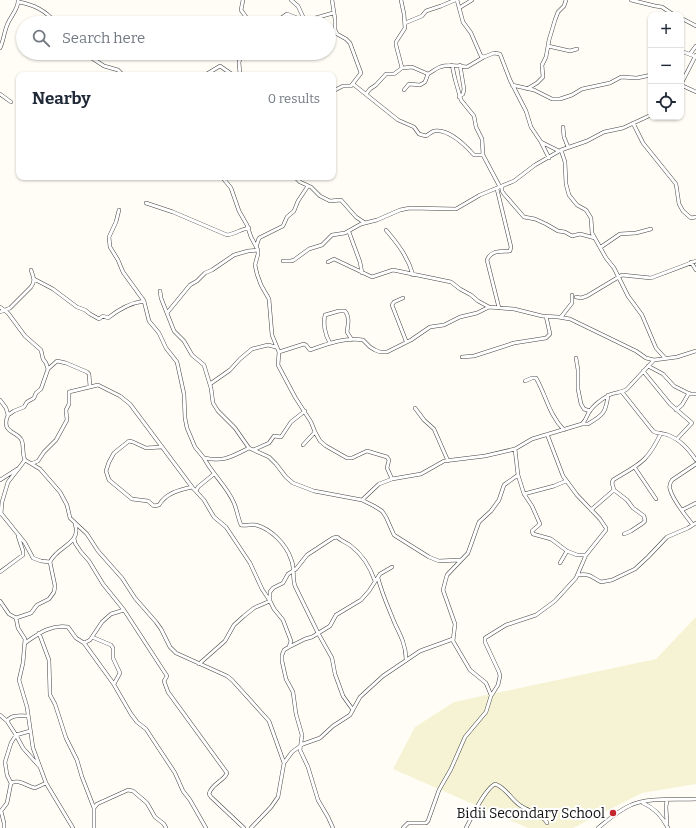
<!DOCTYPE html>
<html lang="en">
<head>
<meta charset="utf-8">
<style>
	:root { --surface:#fff; --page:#f2f2f3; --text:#1f2937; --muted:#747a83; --line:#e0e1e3 }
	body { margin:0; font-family:Bitter,serif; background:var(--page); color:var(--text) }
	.controls { position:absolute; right:12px; top:12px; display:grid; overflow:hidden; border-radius:8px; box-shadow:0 1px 3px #0004 }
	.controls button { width:36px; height:36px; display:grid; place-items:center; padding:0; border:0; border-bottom:1px solid var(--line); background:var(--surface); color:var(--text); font:20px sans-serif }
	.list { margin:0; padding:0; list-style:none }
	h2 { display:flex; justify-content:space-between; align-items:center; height:52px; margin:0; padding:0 16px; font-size:17px }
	h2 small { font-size:13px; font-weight:400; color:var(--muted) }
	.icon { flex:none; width:22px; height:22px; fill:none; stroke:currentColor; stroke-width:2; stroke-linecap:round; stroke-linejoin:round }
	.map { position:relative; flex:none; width:696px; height:828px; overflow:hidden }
	.search { position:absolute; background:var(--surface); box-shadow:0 1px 3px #0004; left:16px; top:16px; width:320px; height:44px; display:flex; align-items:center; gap:10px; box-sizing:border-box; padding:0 14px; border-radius:22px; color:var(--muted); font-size:15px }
	.panel { position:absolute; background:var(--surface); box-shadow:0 1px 3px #0004; left:16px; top:72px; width:320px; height:108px; border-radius:8px }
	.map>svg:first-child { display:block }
	.farmland { fill:#f6f3d4 }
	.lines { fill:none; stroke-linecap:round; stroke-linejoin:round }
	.street-casing { stroke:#444; stroke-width:4 }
	.street { stroke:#fff; stroke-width:3 }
	.poi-dot { fill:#c4262e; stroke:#fff; stroke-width:1.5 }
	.labels { text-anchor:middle; stroke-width:4; stroke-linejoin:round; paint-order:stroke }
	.poi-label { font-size:14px; fill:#111; stroke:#fff; text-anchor:end }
</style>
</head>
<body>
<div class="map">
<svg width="696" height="828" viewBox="0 0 696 828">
	<rect width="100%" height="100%" fill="#fffdf5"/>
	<!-- farmland -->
	<path class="farmland" d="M696 617V784L642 793 573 828H528L393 769 415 727 454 702 656 659Z"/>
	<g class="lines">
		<defs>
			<path id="street" d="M243 0 241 10 249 21
				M291 0 298 6 304 19
				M332 0 335 19V30L337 34 346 39 350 43 361 73 351 86H343L333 91
				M401 0 404 14 405 28 396 42V45L402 68
				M457 0 463 22 471 33 481 56 484 57 494 53 500 54 510 80 526 111 531 127 541 142 549 158
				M631 0 655 6 662 7 674 15
				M19 2C34 5 45 10 56 23
				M459 8 472 0
				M681 18 696 26
				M236 23 239 20 277 21 287 14 300 19H312L333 13
				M405 23 422 16 426 11 441 6 455 0
				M548 46 570 51 577 49
				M0 48C4 40 4 31 8 23 11 16 19 8 18 0
				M681 51 694 56
				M84 53 104 66 118 70 123 75
				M240 53 241 56 239 62 240 75
				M690 54 696 46
				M452 65 455 79 461 100 474 116 476 127 482 139 483 155 500 187
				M205 75 220 66 233 75
				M353 84 398 120 414 127 419 134 426 136C428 135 431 132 434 131 448 128 466 146 474 155H483
				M681 84 696 55
				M512 85 534 90 552 99H560L572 95 582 89 610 83 621 77 637 78 651 75
				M681 85 696 92
				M527 89 537 83 543 77 542 65 546 57 549 40 555 20 558 12 564 6 566 0
				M404 90 409 84 420 85 425 82 428 74
				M0 94 11 102
				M366 94 370 89 376 85 386 74H394L402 68 412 67 428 74C432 72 435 69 440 67 449 64 457 66 467 67L484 57
				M459 97 463 94 464 89 460 65
				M633 123 643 143 676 184 679 204 683 211 691 218 696 217
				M563 127 564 137 568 147
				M541 142 559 151
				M561 150 565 162 566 184 569 195 577 205 586 210 591 218 592 233 606 258 614 268 628 296 642 315 656 348 665 358
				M222 177 231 188 239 211 247 225 251 237 258 250V254L255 265 257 274 261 285 269 299 272 335 279 352
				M295 177 300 182 311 187 320 196 330 201 341 200 356 217 365 223
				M502 186V191L504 194 524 217 535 219 546 224 558 231 565 232 572 236 580 234 595 238
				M497 189 511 247 510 251C500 252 491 250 487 260L499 308
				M146 203 173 212 227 235C235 234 241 229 249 228
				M119 210 116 222 109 237 110 247 118 260 123 272 144 301 149 321 159 333 166 348 177 362 184 394 185 418 187 428 195 447 204 458C224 462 231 457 249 448L235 428 218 411 213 403 211 388 204 365 192 355 184 341 174 331 161 298 160 291
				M386 230C398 244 408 257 413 275
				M349 232 360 262 362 273
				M256 247 259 238 283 226 287 217 294 211 298 201 308 186
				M601 247 620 234 636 233 651 229
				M283 261H291L294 260 309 249 322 245 332 235 345 233 361 224 377 220 400 210 410 208 456 209 480 195 514 181 535 165 561 150 587 141 604 132 623 128 651 115
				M328 262 334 259 372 277 393 270 451 282 460 289 471 295 478 301 489 307
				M691 262 696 270
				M34 279 53 289 77 307 85 310 90 314 99 319 103 316 108 318C119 309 130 303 144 301
				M576 297 581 298 587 296 622 275 651 278 696 261
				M403 298 394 302 392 305 406 341
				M0 307 8 313 25 336 41 350 43 359 46 363 48 369
				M0 312 10 308 31 287C36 281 33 276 31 270
				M167 313 190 285 197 281 205 273 212 270 234 255 248 251 258 250
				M561 317 572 303V295
				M330 343C325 335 323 324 325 315L339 311H345C350 317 348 325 347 332L352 340
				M462 357 474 356 514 343 546 338 550 334 546 316
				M576 358 578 370V389L581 404 584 409 590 411
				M648 366 663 374 674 386 690 394H696
				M643 371 670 404 692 423 677 439
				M525 381 532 378H536C546 395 549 415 564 430
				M210 384 230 370 240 359 252 349 268 345 276 347
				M622 392 653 431C657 434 663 433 668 435 681 440 689 450 696 460
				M0 400 6 408 8 415C0 434 19 431 22 441 24 448 22 454 25 460L40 469 60 492 67 505 70 518 87 534 98 551 122 578 135 598 156 622 161 629 170 647 176 653 227 676 232 680 269 721 284 763
				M415 408 424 420 434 429 448 461
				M676 410 682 405 689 393
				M8 415 14 411 24 407 27 402 34 398 36 393 41 389 48 369 57 361 66 363 87 372 89 374 90 387
				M582 424H588C603 415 606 413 608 395
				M303 445 315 432
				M161 447 146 448 133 442 129 441 114 453 109 462 106 471 109 480 132 499 148 501 154 506 159 505C166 493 179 490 192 487
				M249 448 269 457 276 464 286 477 293 483 314 491 362 500 374 506 382 511 386 517 394 535 429 557 439 561 460 560
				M253 450 269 443 274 436 281 437 291 422 305 411
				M204 458C212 474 227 486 234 503 237 510 238 518 241 525 246 526 251 524 256 525 271 529 286 544 291 559 295 567 292 577 295 586L318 633 332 658 335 674 343 696 353 710
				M33 463 38 461 44 452 56 440 67 420 66 410 69 404V392L98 385 120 396 130 404 192 487 204 500 214 517 226 527 250 563 262 589 270 601 274 609 283 620 291 641 289 647
				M635 468 656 499
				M518 475 524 494 532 506 540 524 532 531 533 534 551 539 567 551 577 555H586
				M392 479 387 468 389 460 387 457 367 451 352 458H347L326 446 320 441 315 432 311 422 295 397 278 365 279 352 304 344 306 345 310 350C327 344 345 337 363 340L370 347 375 350 380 352H387L411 340 430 327 444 325 460 317 477 313 489 307 514 309 542 316 558 317 570 319 636 351 646 358 654 360
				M0 480 19 468 25 460
				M614 490 627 500 633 508 644 516 645 521 643 523 631 531 624 534
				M196 491 198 487 214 474
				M524 494 554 486 566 481
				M362 500 379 484 392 479 421 474 444 461 485 456 515 449 532 439 582 424C586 420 587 416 589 412 593 406 602 399 609 395 615 392 622 393 627 389L654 360 677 357 696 351
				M591 510 614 490 612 483 613 480C639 464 647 463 661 433
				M682 510 696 503
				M0 512 25 543 33 558 41 561 50 562
				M1 514 2 502 8 482 19 468
				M693 525C686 516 673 501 670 489 669 486 670 483 672 480L696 464
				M74 538 75 543 81 552 89 561 103 584 124 610 167 676 164 681 168 692 227 773C224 781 211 784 209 794L211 797 244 828
				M560 563 567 551
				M0 572 23 555V551L18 536
				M578 575C590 573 591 577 601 582L612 580 635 569 648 557 667 537 688 528 696 523
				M378 578C382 594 389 609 395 624 401 636 406 646 406 659
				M0 601 9 614 16 618 18 628 25 639 23 663 19 680 27 707 33 748 46 783 73 828
				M16 618 31 613 37 605 49 599 54 592 55 586 50 562C57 546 82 544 75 524
				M39 633 49 660 50 695 55 704 66 738 77 760 82 777 94 808V828
				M92 637 111 645 113 648V658L120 673 114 684
				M25 643C38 634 51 624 68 627L76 638 84 643 113 683 131 714 137 722 146 729 175 773 183 791 190 800 206 828
				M84 643 90 640 102 622 111 614 124 610
				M199 664 225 641 234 625 244 616 254 608 270 601V592L273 588 283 583 288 574 296 569 307 555 333 538 337 537C341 541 346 542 351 546 363 555 370 567 375 581
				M491 695 486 683 470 670 453 641 455 624 443 590 447 575 468 553 479 522 491 511 499 500 504 485 518 475 515 449
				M0 715 7 721 16 735 23 748 39 766
				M7 721C12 714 20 716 27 716
				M11 783 7 775 5 762 11 743 16 735 30 731
				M667 800 666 807 667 824
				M643 803C655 808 662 816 668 828
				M94 808 97 804 128 790 133 791 147 803 155 817 164 824 166 828
				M4 828V823L1 811 7 803 11 783C20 779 26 786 35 788L46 783
				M251 828 271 807 278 797 284 763 292 752 303 744 320 738 333 726 350 715 360 697 383 676 420 651 453 639
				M333 828 328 817 318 800 308 767 300 750 302 735 296 714 293 692 286 679 282 661V655L284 650 289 647 305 639 312 637 330 626 336 615 361 600 369 591 380 574 392 567
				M403 828 408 823H426L428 821 439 790 451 769 465 737 486 712 491 696 498 685 500 676 499 672 485 642V638L506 625 536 615 555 601 576 578 586 555 606 530V528L600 519 577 495 563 476 547 434
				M466 828C472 817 484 790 495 784 507 788 511 800 521 806 529 811 545 816 547 823
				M598 828C608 820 619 810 631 805 647 797 678 800 696 799"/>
		</defs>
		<!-- street casing -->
		<use href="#street" class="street-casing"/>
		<!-- street -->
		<use href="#street" class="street"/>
	</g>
	<!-- markers -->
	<circle class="poi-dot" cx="613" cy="813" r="4"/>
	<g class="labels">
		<!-- poi labels -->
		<g class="poi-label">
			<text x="605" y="818">Bidii Secondary School</text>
		</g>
	</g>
</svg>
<div class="controls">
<button>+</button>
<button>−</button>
<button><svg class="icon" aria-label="locate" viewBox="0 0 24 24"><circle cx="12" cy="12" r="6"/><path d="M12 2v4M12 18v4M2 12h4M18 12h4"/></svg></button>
</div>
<div class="search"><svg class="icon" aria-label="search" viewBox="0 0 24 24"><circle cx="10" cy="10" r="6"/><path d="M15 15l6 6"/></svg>Search here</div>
<section class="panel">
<h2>Nearby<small>0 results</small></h2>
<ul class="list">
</ul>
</section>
</div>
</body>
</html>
